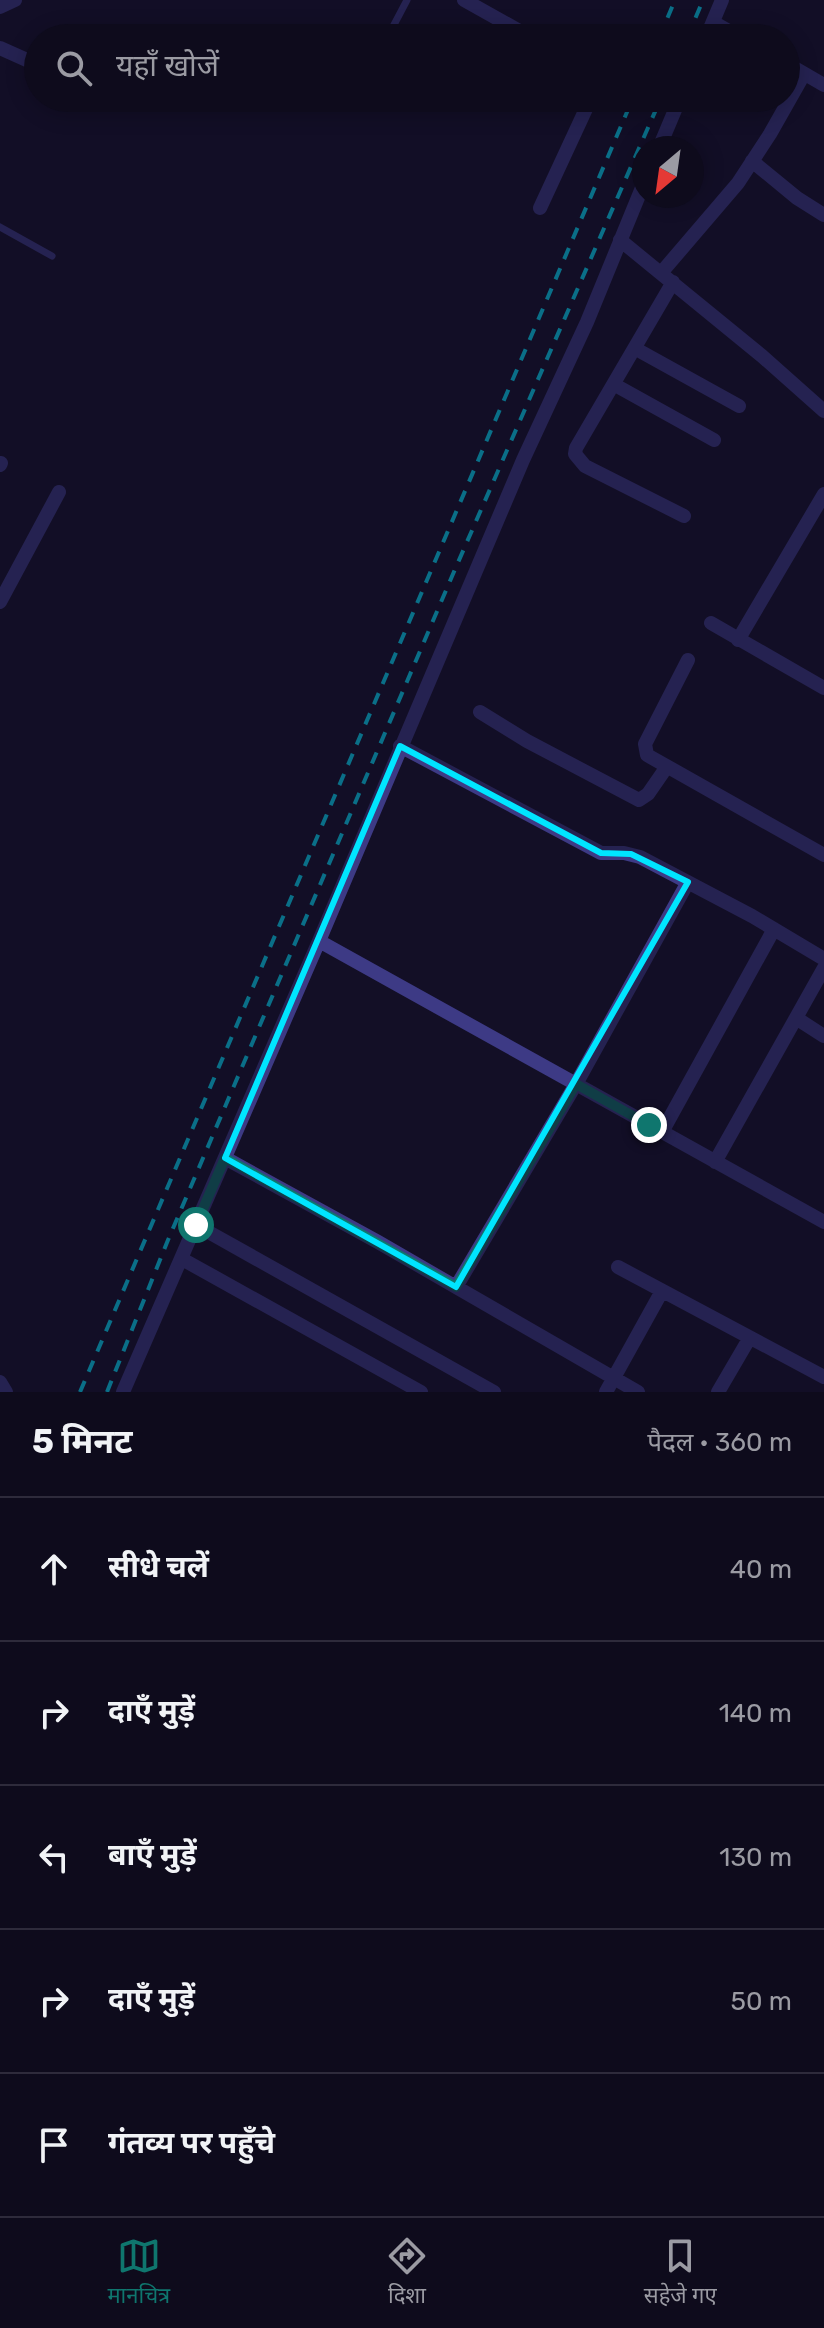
<!DOCTYPE html>
<html lang="hi">
<head>
<meta charset="utf-8">
<style>
	:root { --surface:#0e0b1c; --page:#1c1929; --text:#f1f3f6; --muted:#9b9ba3; --line:#2e2b3b; --accent:#0f766e }
	body { margin:0; font-family:Rubik,"Noto Sans Devanagari",sans-serif; background:var(--page); color:var(--text) }
	.compass { position:absolute; left:632px; top:136px; width:72px; height:72px; border-radius:50%; background:var(--surface); box-shadow:0 4px 20px #0003; rotate:209deg }
	.stop { position:absolute; width:24px; height:24px; margin:-18px; border:6px solid #0f766e; border-radius:50%; background:#fff }
	.stop.end { background:#0f766e; border-color:#fff; box-shadow:0 2px 8px #0008 }
	.list { margin:0; padding:0; list-style:none }
	h2 { display:flex; justify-content:space-between; align-items:center; height:104px; margin:0; padding:0 32px; font-size:34px }
	h2 small { font-size:26px; font-weight:400; color:var(--muted) }
	.list li { display:grid; grid-template-columns:52px 1fr auto; gap:24px; align-items:center; box-sizing:border-box; height:144px; padding:0 32px; border-top:2px solid var(--line) }
	.list b { display:block; font-size:30px; white-space:nowrap }
	.list em { font-size:26px; font-style:normal; color:var(--muted) }
	.icon { flex:none; width:44px; height:44px; fill:none; stroke:currentColor; stroke-width:2; stroke-linecap:round; stroke-linejoin:round }
	.map { position:relative; flex:none; width:824px; height:1392px; overflow:hidden }
	.search { position:absolute; background:var(--surface); box-shadow:0 4px 20px #0003; left:24px; right:24px; top:24px; height:88px; display:flex; align-items:center; gap:20px; box-sizing:border-box; padding:0 28px; border-radius:44px; color:var(--muted); font-size:30px }
	.sheet { height:824px; background:var(--surface) }
	nav { display:flex; justify-content:space-around; align-items:center; box-sizing:border-box; height:112px; border-top:2px solid var(--line); background:var(--surface); font-size:22px; color:var(--muted) }
	nav a { display:grid; justify-items:center; gap:4px }
	nav .on { color:var(--accent) }
	.map>svg:first-child { display:block }
	.lines { fill:none; stroke-linecap:round; stroke-linejoin:round }
	.lane { stroke:#3d3a85; stroke-width:7 }
	.street { stroke:#3d3a85; stroke-width:14 }
	.rail { stroke:#00e5ff; stroke-width:4; stroke-dasharray:12 10; stroke-linecap:butt }
	.route { stroke:#0f766e; stroke-width:10 }
	.marked { fill:none; stroke:#00e5ff; stroke-width:6; stroke-linejoin:round }
</style>
</head>
<body>
<div class="map">
<svg width="824" height="1392" viewBox="0 0 824 1392">
	<rect width="100%" height="100%" fill="#130f26"/>
	<g class="lines">
		<!-- lane -->
		<path class="lane" d="M387 38 407 0
			M0 227 52 256"/>
		<!-- street -->
		<path class="street" d="M464 0 532 38
			M0 7 15 0
			M713 22 741 38
			M706 38 722 0
			M0 48 38 65
			M786 63 824 85
			M659 148 680 98
			M752 161 797 198 824 215
			M540 208 591 98
			M620 240 762 356 824 411
			M661 273 738 183 770 134 804 74
			M673 282 576 448 575 454 585 466 684 516
			M636 349 739 406
			M615 385 714 440
			M0 465 1 463
			M0 602 59 492
			M711 623 824 688
			M738 640 824 494
			M688 660 645 744 647 755 824 855
			M480 712 527 741 639 800 648 794 666 768
			M400 746 601 853H624L640 857 752 916 824 959
			M319 941 824 1222
			M796 1018 824 1036
			M662 1132 774 929
			M225 1158 378 1242 638 1392
			M715 1162 824 968
			M196 1225 494 1392
			M182 1259 421 1392
			M618 1267 824 1377
			M456 1287 576 1084 688 882
			M0 1382 6 1392
			M123 1392 319 941 523 460 587 322 644 183
			M606 1392 662 1291
			M718 1392 749 1339"/>
		<!-- rail -->
		<path class="rail" d="M659 38 675 0
			M687 38 703 0
			M80 1392 633 98
			M107 1392 168 1240 456 567 661 98"/>
	</g>
	<g class="lines">
		<!-- route -->
		<path class="route" d="M196 1225 225 1158 456 1287 576 1084 649 1125"/>
	</g>
	<!-- marked area -->
	<path d="M0 0H824V1392H0ZM400 746 601 853 631 854 688 882 456 1287 225 1158Z" fill="#130f26" fill-opacity=".55" fill-rule="evenodd"/>
	<path class="marked" d="M400 746 601 853 631 854 688 882 456 1287 225 1158Z"/>
</svg>
<svg class="compass" viewBox="-18 -18 36 36"><path d="M0-13l5 13h-10z" fill="#e53935"/><path d="M0 13l5-13h-10z" fill="#9b9ba3"/></svg>
<div class="stop" style="left:196px;top:1225px"></div>
<div class="stop end" style="left:649px;top:1125px"></div>
<div class="search"><svg class="icon" aria-label="search" viewBox="0 0 24 24"><circle cx="10" cy="10" r="6"/><path d="M15 15l6 6"/></svg>यहाँ खोजें</div>
</div>
<section class="sheet">
<h2>5 मिनट<small>पैदल · 360 m</small></h2>
<ul class="list">
<li><svg class="icon" aria-label="ahead" viewBox="0 0 24 24"><path d="M12 20V5M6 11l6-6 6 6"/></svg><div><b>सीधे चलें</b></div><em>40 m</em></li>
<li><svg class="icon" aria-label="right" viewBox="0 0 24 24"><path d="M7 20v-9h11M14 6l5 5-5 5"/></svg><div><b>दाएँ मुड़ें</b></div><em>140 m</em></li>
<li><svg class="icon" aria-label="left" viewBox="0 0 24 24"><path d="M17 20v-9H6M10 6l-5 5 5 5"/></svg><div><b>बाएँ मुड़ें</b></div><em>130 m</em></li>
<li><svg class="icon" aria-label="right" viewBox="0 0 24 24"><path d="M7 20v-9h11M14 6l5 5-5 5"/></svg><div><b>दाएँ मुड़ें</b></div><em>50 m</em></li>
<li><svg class="icon" aria-label="arrive" viewBox="0 0 24 24"><path d="M6 21V4h12l-3 4 3 4H6"/></svg><div><b>गंतव्य पर पहुँचे</b></div></li>
</ul>
</section>
<nav>
<a class="on"><svg class="icon" aria-label="map" viewBox="0 0 24 24"><path d="M3 6l6-2 6 2 6-2v14l-6 2-6-2-6 2zM9 4v14M15 6v14"/></svg>मानचित्र</a>
<a><svg class="icon" aria-label="directions" viewBox="0 0 24 24"><path d="M12 3l9 9-9 9-9-9zM9 14v-3h6M13 9l2 2-2 2"/></svg>दिशा</a>
<a><svg class="icon" aria-label="saved" viewBox="0 0 24 24"><path d="M7 4h10v16l-5-4-5 4z"/></svg>सहेजे गए</a>
</nav>
</body>
</html>
